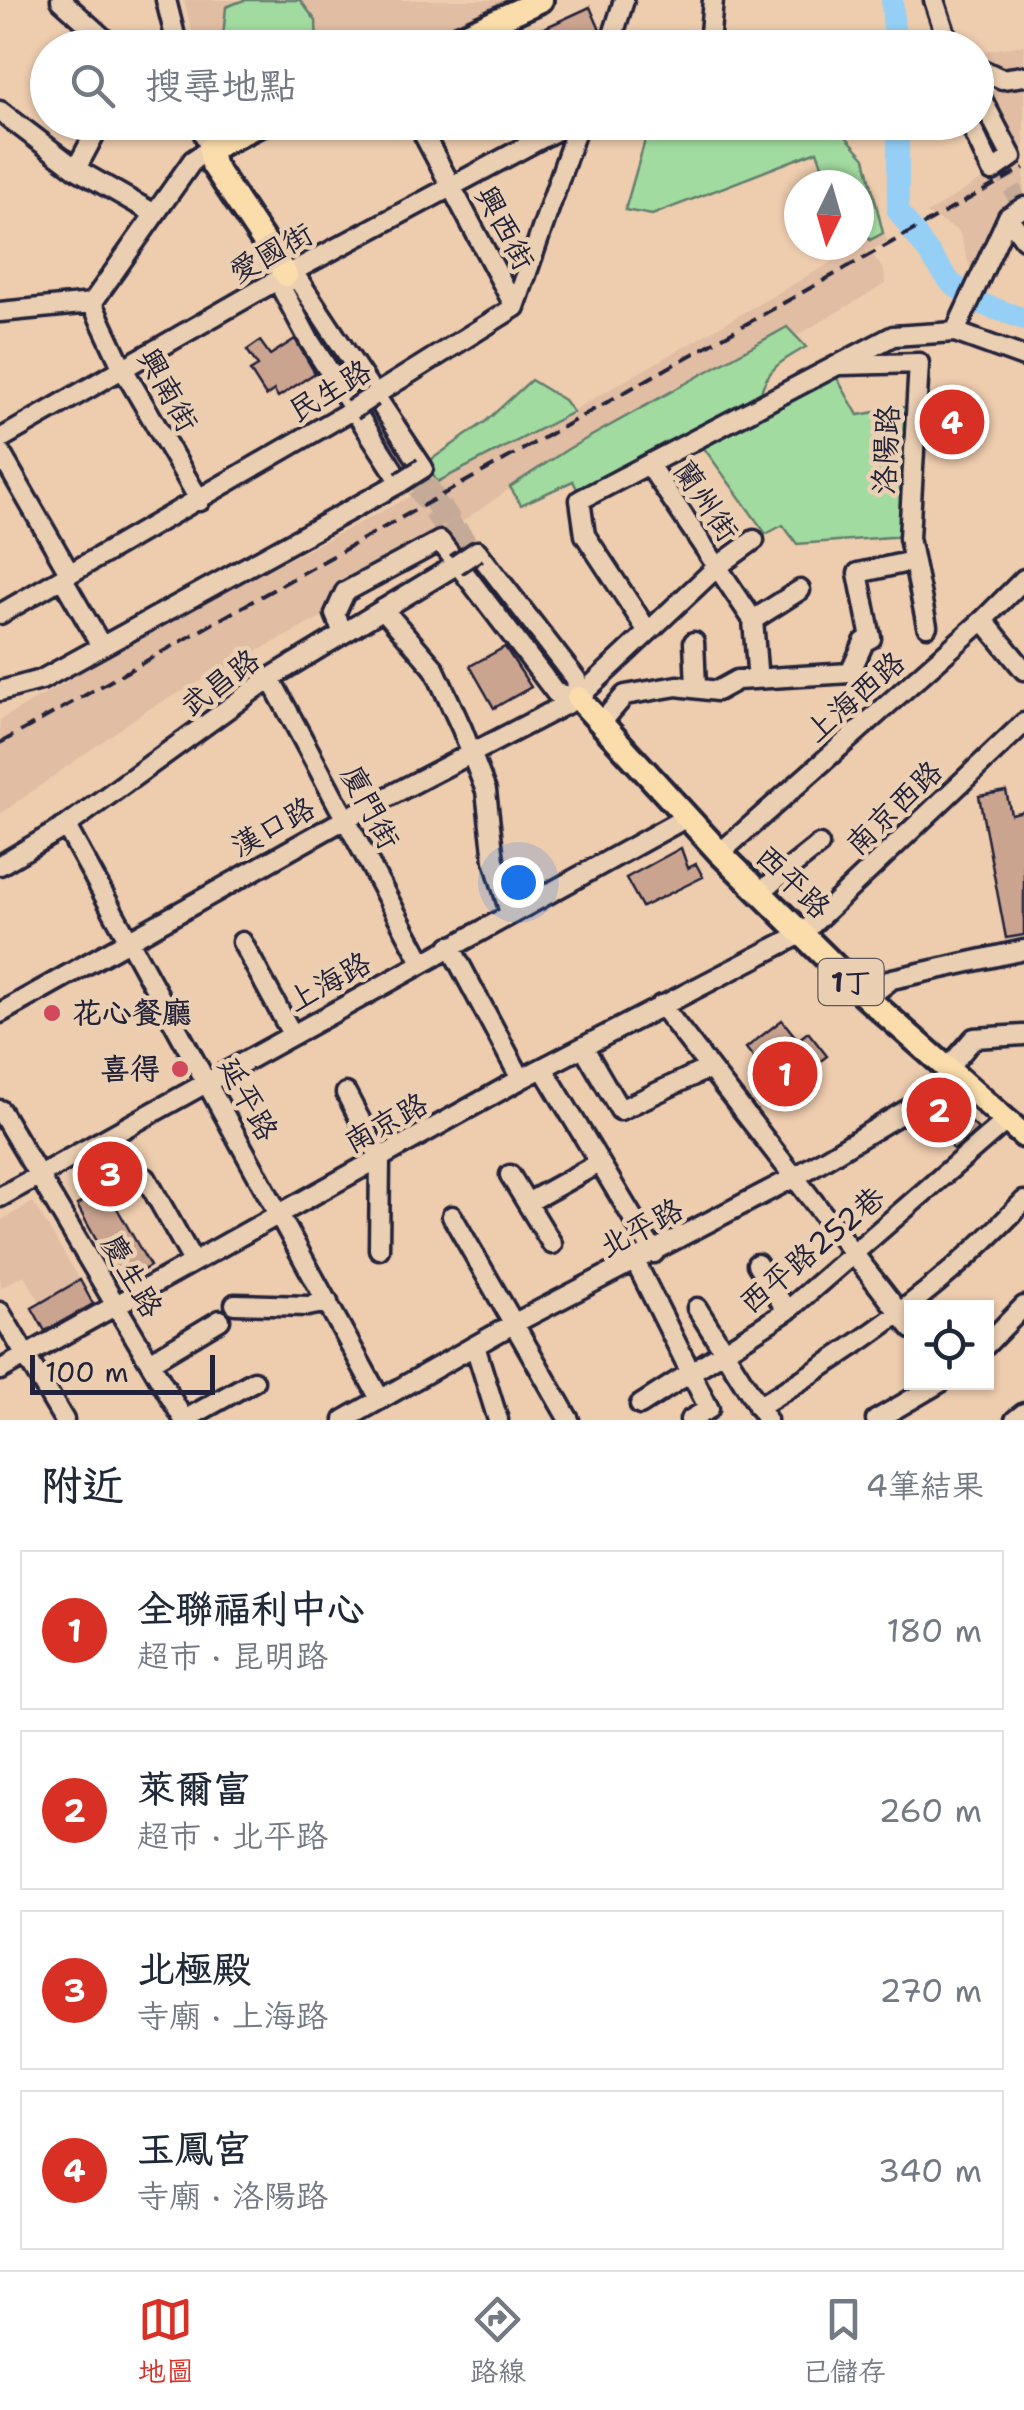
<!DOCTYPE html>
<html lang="zh-TW">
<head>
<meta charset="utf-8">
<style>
	:root { --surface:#fff; --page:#f2f2f3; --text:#1f2937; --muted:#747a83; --line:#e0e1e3; --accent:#d93025 }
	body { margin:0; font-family:"Shantell Sans","LXGW WenKai TC",sans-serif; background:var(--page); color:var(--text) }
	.controls { position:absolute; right:30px; bottom:30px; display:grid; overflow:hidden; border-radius:0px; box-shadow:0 2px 8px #0004 }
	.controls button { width:90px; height:90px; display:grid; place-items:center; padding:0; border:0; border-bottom:2px solid var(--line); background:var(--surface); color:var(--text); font:50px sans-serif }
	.compass { position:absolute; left:784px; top:170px; width:90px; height:90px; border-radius:50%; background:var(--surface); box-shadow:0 2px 8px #0004; rotate:185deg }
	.scale { position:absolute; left:30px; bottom:25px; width:185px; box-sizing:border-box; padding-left:10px; border:5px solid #22223b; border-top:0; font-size:28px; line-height:35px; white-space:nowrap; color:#22223b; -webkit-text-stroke:8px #ebcfb2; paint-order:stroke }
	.you { position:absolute; left:518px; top:882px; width:35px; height:35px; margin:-25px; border:8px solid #fff; border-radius:50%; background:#1a73e8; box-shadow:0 0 0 15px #1a73e833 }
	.badge { display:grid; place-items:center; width:65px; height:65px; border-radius:50%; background:var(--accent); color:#fff; font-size:32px; font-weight:700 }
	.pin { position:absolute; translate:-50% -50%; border:5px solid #fff; box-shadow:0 2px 10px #0006 }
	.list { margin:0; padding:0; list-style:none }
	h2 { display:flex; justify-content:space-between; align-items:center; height:130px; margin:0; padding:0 40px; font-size:42px }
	h2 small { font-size:32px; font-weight:400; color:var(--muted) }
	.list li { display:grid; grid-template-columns:65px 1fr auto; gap:30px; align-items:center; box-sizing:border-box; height:160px; margin:0 20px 20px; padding:0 20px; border:2px solid var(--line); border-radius:0px }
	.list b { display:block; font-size:38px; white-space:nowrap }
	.list p { margin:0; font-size:32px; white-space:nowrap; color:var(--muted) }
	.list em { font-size:32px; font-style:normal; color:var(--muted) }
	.icon { flex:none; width:55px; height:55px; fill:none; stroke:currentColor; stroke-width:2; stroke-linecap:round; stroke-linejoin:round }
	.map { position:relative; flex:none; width:1024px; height:1420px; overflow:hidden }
	.search { position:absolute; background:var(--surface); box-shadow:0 2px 8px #0004; left:30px; right:30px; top:30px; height:110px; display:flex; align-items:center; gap:25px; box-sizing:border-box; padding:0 35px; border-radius:55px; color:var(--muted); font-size:38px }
	.sheet { height:850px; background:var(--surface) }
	nav { display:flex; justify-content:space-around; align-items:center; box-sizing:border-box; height:140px; border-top:2px solid var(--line); background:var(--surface); font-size:28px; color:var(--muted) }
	nav a { display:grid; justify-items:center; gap:5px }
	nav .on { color:var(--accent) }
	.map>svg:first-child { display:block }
	.built { fill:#e0bda3 }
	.green { fill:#a2dba0; stroke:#627e6e; stroke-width:2.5 }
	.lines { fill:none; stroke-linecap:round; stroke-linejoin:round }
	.river { stroke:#95cff5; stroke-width:22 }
	.building { fill:#cba490; stroke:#22223b; stroke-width:2.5 }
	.minor-tunnel { stroke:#c5aa97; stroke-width:18; stroke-dasharray:18 9; stroke-linecap:butt }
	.major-tunnel { stroke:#c5aa97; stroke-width:22; stroke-dasharray:22 11; stroke-linecap:butt }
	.minor-casing { stroke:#22223b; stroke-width:25 }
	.major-casing { stroke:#22223b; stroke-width:30 }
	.minor { stroke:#ebcfb2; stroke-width:18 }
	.major { stroke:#fbddab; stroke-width:22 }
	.rail { stroke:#22223b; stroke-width:4; stroke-dasharray:15 8; stroke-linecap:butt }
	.minor-bridge-casing { stroke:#22223b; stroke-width:25; stroke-linecap:butt }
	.minor-bridge { stroke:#ebcfb2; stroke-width:18 }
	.poi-dot { fill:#d1495b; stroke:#ebcfb2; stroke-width:4 }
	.labels { text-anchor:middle; stroke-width:9; stroke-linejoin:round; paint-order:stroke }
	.shield { fill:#ebcfb2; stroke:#5e565f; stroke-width:2.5 }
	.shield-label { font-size:28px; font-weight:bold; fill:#22223b }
	.street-label { font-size:30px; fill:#22223b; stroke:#ebcfb2 }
	.poi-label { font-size:30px; font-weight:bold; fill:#22223b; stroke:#ebcfb2; text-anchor:start }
</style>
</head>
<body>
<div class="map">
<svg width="1024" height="1420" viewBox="0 0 1024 1420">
	<rect width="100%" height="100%" fill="#eeccae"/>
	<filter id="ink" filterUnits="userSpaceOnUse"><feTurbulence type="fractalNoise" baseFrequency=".01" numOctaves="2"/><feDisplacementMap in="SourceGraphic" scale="20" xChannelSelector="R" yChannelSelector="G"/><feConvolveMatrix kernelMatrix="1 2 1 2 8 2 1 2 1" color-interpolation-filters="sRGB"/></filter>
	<g filter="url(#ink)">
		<!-- built -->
		<path class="built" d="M184 0H513L416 48 196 47Z
			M1024 45V203L973 278 959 231 926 214 1016 158 978 83 977 52Z
			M883 233 888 241 870 251 884 271 885 284 796 336 786 327 568 449 327 614 145 711 0 814V720L75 677 71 668 202 595 284 562 539 430Z
			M33 1202 80 1280 41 1303 24 1275 0 1288V1221Z"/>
		<!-- green -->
		<path class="green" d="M244 0H300L316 21 317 47H222L226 7Z
			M650 123H834L865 158 883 233 870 240 859 221V185H829L817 151 652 215 625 210Z
			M787 327 806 347C785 359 768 367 761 392L580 495 573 481 521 505 510 487 568 449Z
			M833 371 858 415 910 406 904 536 797 544 783 525 766 534 701 444Z
			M531 380 564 400 573 412 437 482 428 467 432 459 485 422Z"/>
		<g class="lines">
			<!-- river -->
			<path class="river" d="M892 0 895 48
				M898 122V211L951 283 979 303 1024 319"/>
		</g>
		<!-- building -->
		<path class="building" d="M590 7 600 30 560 48H501Z
			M295 339 315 373 278 397 274 390 266 396 250 371 258 366 247 350 260 341 270 355Z
			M505 647 531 687 494 708 470 666Z
			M1006 791 1011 814 1024 811V935L1006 938 979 796Z
			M681 848 688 868 696 864 703 877 642 907 626 878Z
			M782 1020 798 1040 808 1032 827 1056 780 1092 746 1048Z
			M969 1120 978 1129 954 1150 946 1141Z
			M106 1189 150 1266 120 1283 77 1205Z
			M80 1280 93 1304 45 1331 32 1308Z"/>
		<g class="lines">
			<!-- minor-tunnel -->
			<path class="minor-tunnel" d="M976 116 1024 213
				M302 311 379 433
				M412 461 482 563
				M401 467 466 561"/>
			<!-- major-tunnel -->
			<path class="major-tunnel" d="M286 275C375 422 474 561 578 698"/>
			<defs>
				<path id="minor" d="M61 0 114 48
					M166 0 178 48
					M934 0 950 48
					M710 33 713 0
					M609 48 624 0
					M976 67 1002 79 1024 76
					M0 111 76 169 155 214
					M417 122 515 307
					M969 122 992 171 1012 157 976 88
					M76 169 101 122
					M1024 207 1008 217 1024 239
					M92 303 122 367 200 501
					M0 312 92 303 193 160 210 149 199 122
					M955 332 1008 217
					M841 365 919 363 909 538 927 626
					M373 396 515 307 579 122
					M0 439 286 275 572 122
					M0 452 70 574
					M649 465 753 620 757 669
					M477 551 576 679 578 698
					M62 578 101 645
					M383 609 434 668 462 729 486 791 494 860 510 913
					M0 614 352 410
					M753 620 800 590
					M983 620 1024 670
					M647 630 585 535 580 500 893 336 955 332 1024 357
					M343 633 335 614 345 592 440 541 556 693 578 698
					M694 642 696 687
					M270 678 422 962
					M0 691 41 680 401 482 309 340 283 291 286 275 299 281 423 468
					M601 723 625 695 677 686 717 691 737 680 850 673 864 642 871 638 858 573 913 561
					M66 826 380 1399
					M720 853 983 620 1024 579
					M0 865 66 826 270 678 456 565
					M760 892 819 845
					M242 942 292 1034
					M450 946 521 1079
					M867 998 892 979 1024 950
					M661 1005 912 1329
					M0 1013 345 819 578 698 717 567 754 540
					M584 1048 620 1110 707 1069
					M949 1067 974 1038 1024 1035
					M544 1070 654 1253
					M346 1093 380 1158 379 1249
					M0 1110 184 1420
					M510 1175 552 1244
					M146 1178 193 1261
					M0 1197 687 817
					M527 1203 599 1163
					M452 1216 569 1420
					M636 1263 709 1409 690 1420
					M757 1264 787 1311
					M235 1304 308 1306 328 1302
					M697 1308 767 1420
					M0 1312 64 1420
					M986 1345 1024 1306
					M475 1346 498 1420
					M150 1362 220 1320
					M0 1370 521 1079 803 933 1024 723
					M640 1405 787 1311 1007 1120
					M758 1407C859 1346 943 1287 1024 1201
					M184 1420 254 1381
					M344 1420 513 1324 795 1177 960 1078
					M876 1420 941 1382
					M1015 1420 1024 1413"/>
				<path id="major" d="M436 48 541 0
					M265 122 210 149 213 165 286 275
					M578 698 720 853 867 998 1024 1136"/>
			</defs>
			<!-- minor casing -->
			<use href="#minor" class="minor-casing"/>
			<!-- major casing -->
			<use href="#major" class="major-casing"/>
			<!-- minor -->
			<use href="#minor" class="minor"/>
			<!-- major -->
			<use href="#major" class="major"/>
			<!-- rail -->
			<path class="rail" d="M0 743 1024 168"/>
			<defs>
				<path id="minor-bridge" d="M352 410 373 396
					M401 482 423 468
					M456 565 477 551"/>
			</defs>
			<!-- minor-bridge casing -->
			<use href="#minor-bridge" class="minor-bridge-casing"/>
			<!-- minor-bridge -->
			<use href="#minor-bridge" class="minor-bridge"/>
		</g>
	</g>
	<!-- markers -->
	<g class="poi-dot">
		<circle cx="52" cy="1013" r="10"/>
		<circle cx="180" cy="1069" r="10"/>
	</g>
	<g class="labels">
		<!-- shield labels -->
		<rect class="shield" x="818.5" y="959" width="65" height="46" rx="8"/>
		<g class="shield-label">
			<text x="851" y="992">1丁</text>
		</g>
		<!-- street labels -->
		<g class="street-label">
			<text transform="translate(505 228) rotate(62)" y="10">興西街</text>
			<text transform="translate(271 253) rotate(-29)" y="10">愛國街</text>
			<text transform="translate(168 390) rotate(61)" y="10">興南街</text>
			<text transform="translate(330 391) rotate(-31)" y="10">民生路</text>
			<text transform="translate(886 450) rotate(-87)" y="10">洛陽路</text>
			<text transform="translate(706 501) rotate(56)" y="10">蘭州街</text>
			<text transform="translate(220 683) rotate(-37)" y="10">武昌路</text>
			<text transform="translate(855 697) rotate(-41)" y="10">上海西路</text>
			<text transform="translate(370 807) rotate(62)" y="10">廈門街</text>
			<text transform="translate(894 808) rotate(-44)" y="10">南京西路</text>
			<text transform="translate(273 827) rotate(-29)" y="10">漢口路</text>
			<text transform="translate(793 882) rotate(44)" y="10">西平路</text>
			<text transform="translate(329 982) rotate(-29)" y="10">上海路</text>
			<text transform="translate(248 1099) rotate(61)" y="10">延平路</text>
			<text transform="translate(386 1123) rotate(-29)" y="10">南京路</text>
			<text transform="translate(641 1228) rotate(-28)" y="10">北平路</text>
			<text transform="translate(812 1250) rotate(-40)" y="10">西平路252巷</text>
			<text transform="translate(132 1276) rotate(60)" y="10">慶生路</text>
		</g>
		<!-- poi labels -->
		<g class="poi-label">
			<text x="72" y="1023">花心餐廳</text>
			<text x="160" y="1079" text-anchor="end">喜得</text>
		</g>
	</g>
</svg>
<div class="controls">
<button><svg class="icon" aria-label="locate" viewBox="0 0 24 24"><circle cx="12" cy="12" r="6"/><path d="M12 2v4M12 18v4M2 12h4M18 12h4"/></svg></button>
</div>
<svg class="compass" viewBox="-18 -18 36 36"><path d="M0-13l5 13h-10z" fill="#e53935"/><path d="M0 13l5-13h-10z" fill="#747a83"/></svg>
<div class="scale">100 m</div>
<div class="you"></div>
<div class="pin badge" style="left:785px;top:1074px">1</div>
<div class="pin badge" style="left:939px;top:1110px">2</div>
<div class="pin badge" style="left:110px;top:1174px">3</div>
<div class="pin badge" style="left:952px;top:422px">4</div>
<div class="search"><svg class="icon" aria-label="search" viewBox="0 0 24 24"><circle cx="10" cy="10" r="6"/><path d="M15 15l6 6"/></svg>搜尋地點</div>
</div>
<section class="sheet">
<h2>附近<small>4筆結果</small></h2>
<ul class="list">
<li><span class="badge">1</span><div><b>全聯福利中心</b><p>超市 · 昆明路</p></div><em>180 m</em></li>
<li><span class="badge">2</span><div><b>萊爾富</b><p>超市 · 北平路</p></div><em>260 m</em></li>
<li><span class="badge">3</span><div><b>北極殿</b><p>寺廟 · 上海路</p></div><em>270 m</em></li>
<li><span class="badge">4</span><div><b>玉鳳宮</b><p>寺廟 · 洛陽路</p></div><em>340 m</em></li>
</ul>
</section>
<nav>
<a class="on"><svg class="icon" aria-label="map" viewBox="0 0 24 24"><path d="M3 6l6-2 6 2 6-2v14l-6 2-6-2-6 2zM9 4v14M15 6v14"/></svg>地圖</a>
<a><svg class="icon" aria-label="directions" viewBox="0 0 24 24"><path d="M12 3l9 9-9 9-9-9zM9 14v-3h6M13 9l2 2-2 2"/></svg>路線</a>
<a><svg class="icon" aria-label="saved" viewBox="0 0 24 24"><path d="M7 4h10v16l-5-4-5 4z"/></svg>已儲存</a>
</nav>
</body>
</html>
